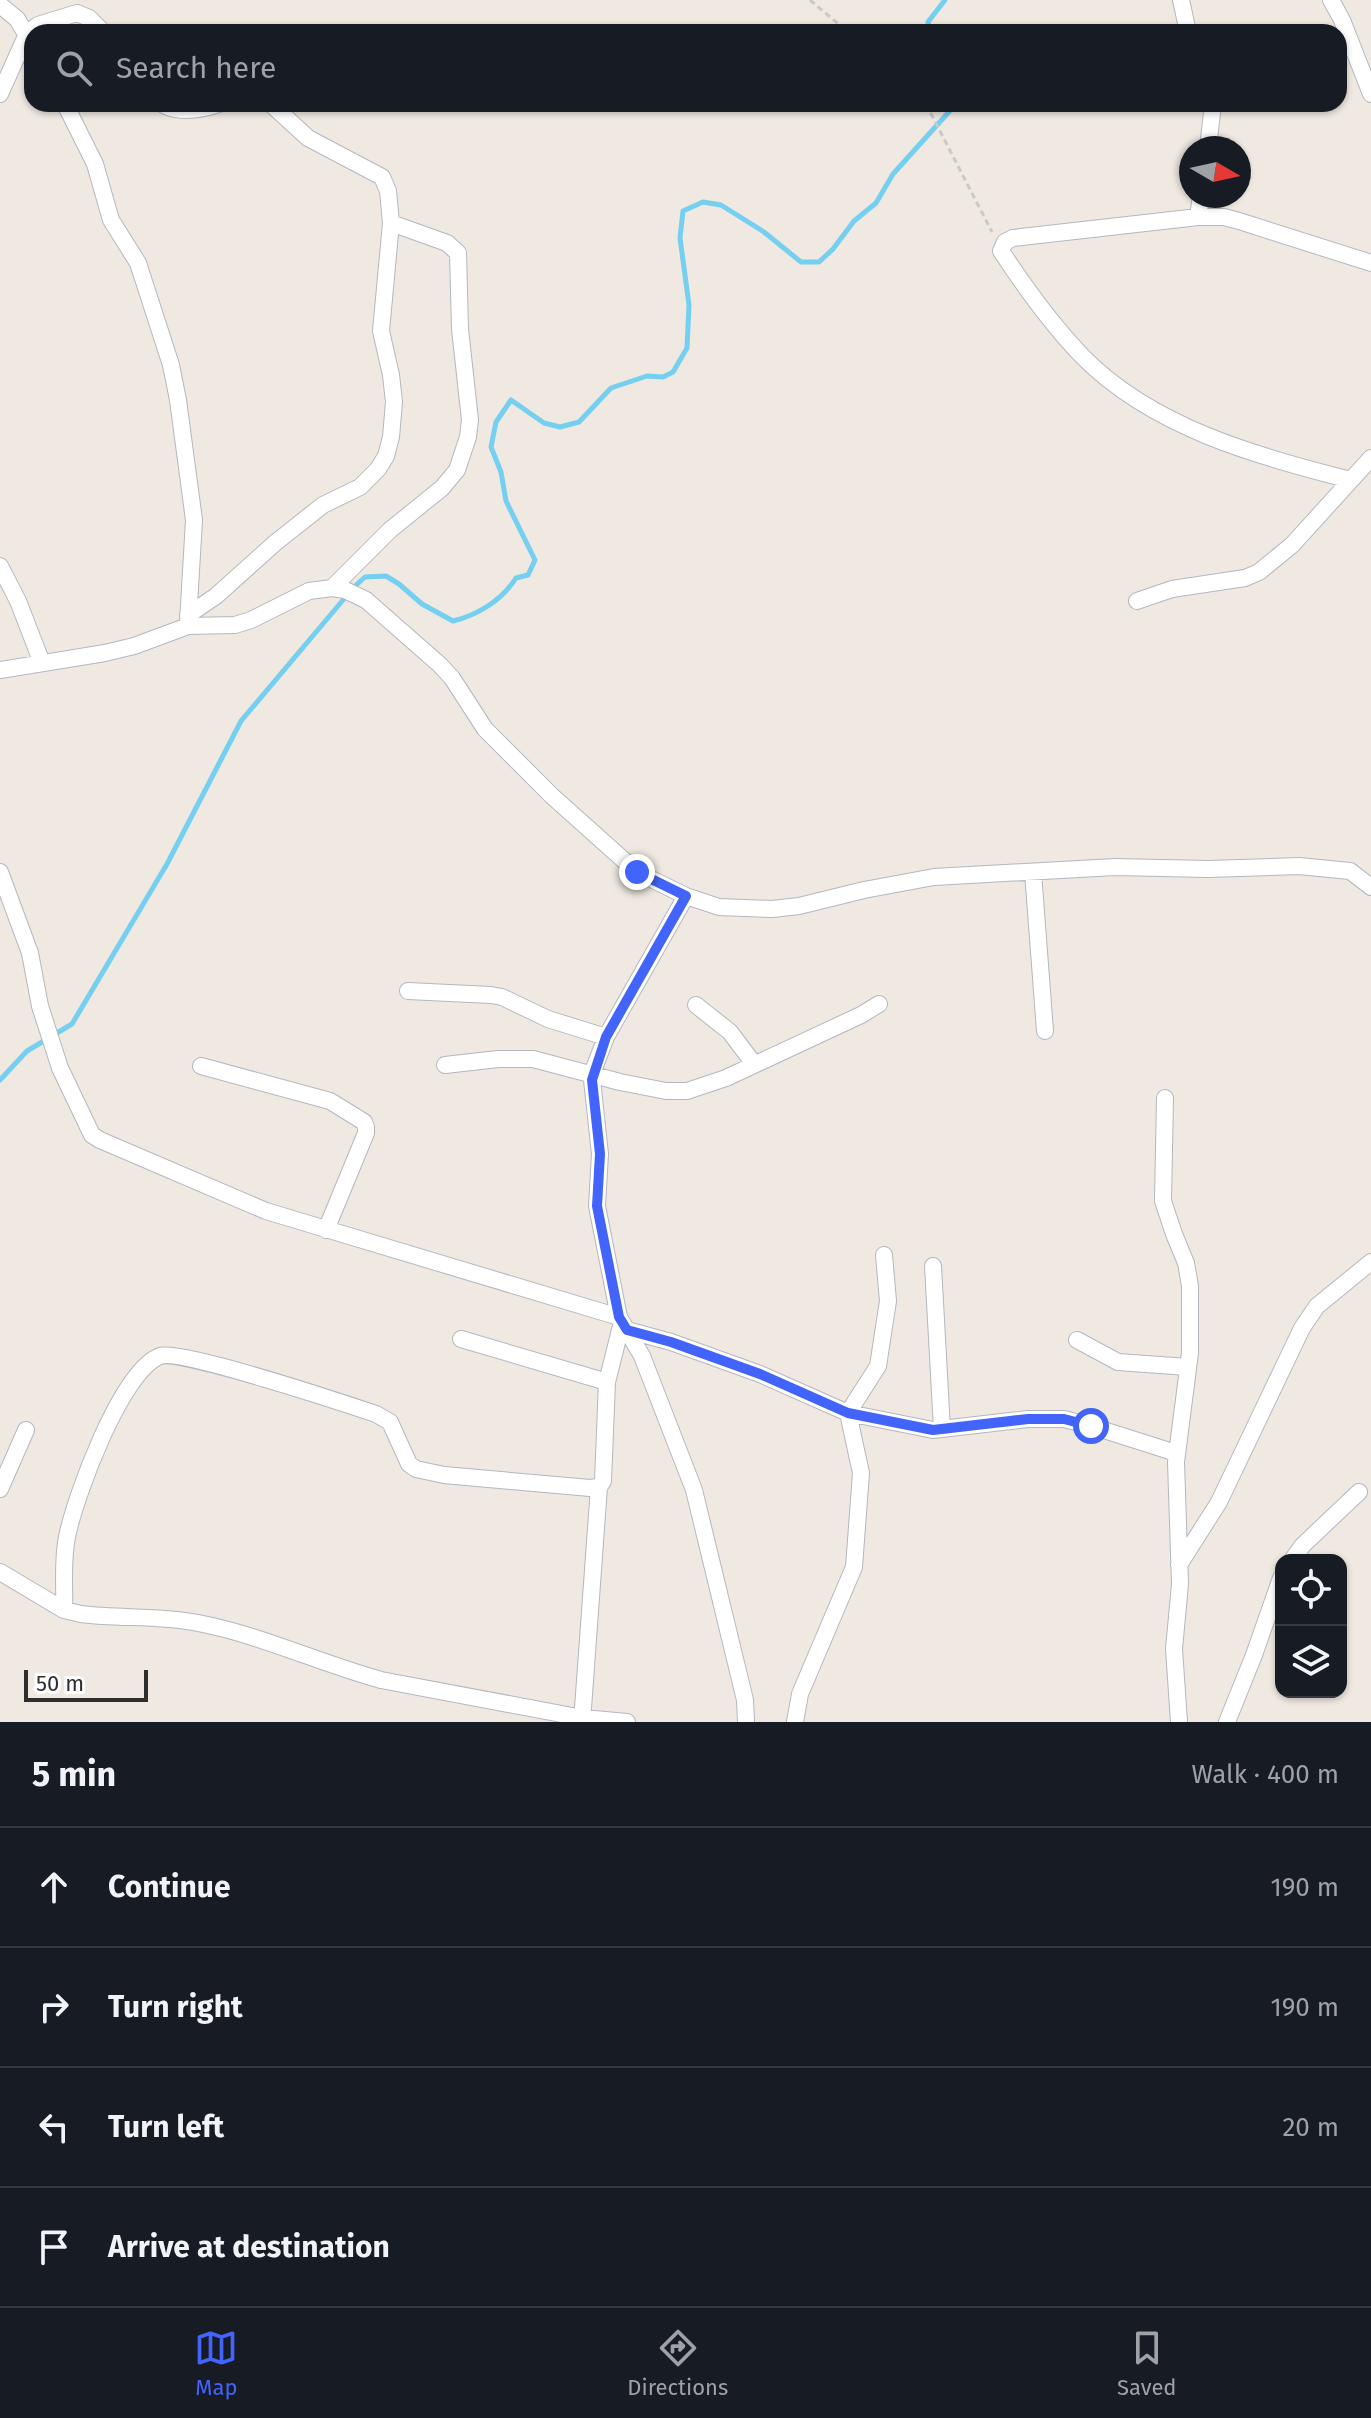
<!DOCTYPE html>
<html lang="en">
<head>
<meta charset="utf-8">
<style>
	:root { --surface:#171b24; --page:#20242c; --text:#f1f3f6; --muted:#9ea1a6; --line:#363941; --accent:#4264fb }
	body { margin:0; font-family:"Fira Sans",sans-serif; background:var(--page); color:var(--text) }
	.controls { position:absolute; right:24px; bottom:24px; display:grid; overflow:hidden; border-radius:16px; box-shadow:0 2px 6px #0004 }
	.controls button { width:72px; height:72px; display:grid; place-items:center; padding:0; border:0; border-bottom:2px solid var(--line); background:var(--surface); color:var(--text); font:40px sans-serif }
	.compass { position:absolute; left:1179px; top:136px; width:72px; height:72px; border-radius:50%; background:var(--surface); box-shadow:0 2px 6px #0004; rotate:99deg }
	.scale { position:absolute; left:24px; bottom:20px; width:124px; box-sizing:border-box; padding-left:8px; border:4px solid #2e2e2e; border-top:0; font-size:22px; line-height:28px; white-space:nowrap; color:#2e2e2e; -webkit-text-stroke:6px #fff; paint-order:stroke }
	.stop { position:absolute; width:24px; height:24px; margin:-18px; border:6px solid #4264fb; border-radius:50%; background:#fff }
	.stop.end { background:#4264fb; border-color:#fff; box-shadow:0 2px 8px #0008 }
	.list { margin:0; padding:0; list-style:none }
	h2 { display:flex; justify-content:space-between; align-items:center; height:104px; margin:0; padding:0 32px; font-size:34px }
	h2 small { font-size:26px; font-weight:400; color:var(--muted) }
	.list li { display:grid; grid-template-columns:52px 1fr auto; gap:24px; align-items:center; box-sizing:border-box; height:120px; padding:0 32px; border-top:2px solid var(--line) }
	.list b { display:block; font-size:30px; white-space:nowrap }
	.list em { font-size:26px; font-style:normal; color:var(--muted) }
	.icon { flex:none; width:44px; height:44px; fill:none; stroke:currentColor; stroke-width:2; stroke-linecap:round; stroke-linejoin:round }
	.map { position:relative; flex:none; width:1371px; height:1722px; overflow:hidden }
	.search { position:absolute; background:var(--surface); box-shadow:0 2px 6px #0004; left:24px; right:24px; top:24px; height:88px; display:flex; align-items:center; gap:20px; box-sizing:border-box; padding:0 28px; border-radius:24px; color:var(--muted); font-size:30px }
	.sheet { height:584px; background:var(--surface) }
	nav { display:flex; justify-content:space-around; align-items:center; box-sizing:border-box; height:112px; border-top:2px solid var(--line); background:var(--surface); font-size:22px; color:var(--muted) }
	nav a { display:grid; justify-items:center; gap:4px }
	nav .on { color:var(--accent) }
	.map>svg:first-child { display:block }
	.lines { fill:none; stroke-linecap:round; stroke-linejoin:round }
	.stream { stroke:#75cff0; stroke-width:5 }
	.street-casing { stroke:#b4b7c1; stroke-width:18 }
	.path { stroke:#c9c9c9; stroke-width:3; stroke-dasharray:6 4; stroke-linecap:butt }
	.street { stroke:#fff; stroke-width:16 }
	.route { stroke:#4264fb; stroke-width:10 }
</style>
</head>
<body>
<div class="map">
<svg width="1371" height="1722" viewBox="0 0 1371 1722">
	<rect width="100%" height="100%" fill="#efe9e1"/>
	<g class="lines">
		<!-- stream -->
		<path class="stream" d="M930 32 928 22 945 0
			M0 1080 27 1051 72 1024 167 864 241 721 354 587 365 577 386 576 399 584 422 604 453 621C478 615 502 600 516 578L528 575 535 560 506 501 501 472 491 447 496 422 511 400 544 423 560 427 579 422 611 388 647 376 663 377 673 372 687 348 689 305 680 238 683 211 703 202 721 205 764 232 801 262H819L833 249 854 221 876 203 893 174 956 104"/>
		<defs>
			<path id="street" d="M1181 0 1188 32
				M1331 0 1342 20 1371 94
				M0 5 17 19 31 42
				M0 94 27 34 38 25 77 13 89 18 103 32
				M65 104 95 164 111 220 138 263 171 365 178 400 194 520 188 622
				M162 104C179 114 201 110 219 104
				M1208 148 1213 104
				M1198 217 1201 196
				M1351 480C1258 457 1152 427 1083 357 1052 325 1026 289 1001 251L1005 242 1013 238 1198 217H1224L1239 221 1371 263
				M0 566 18 601 42 663
				M332 588 390 530 442 488 457 470 468 437 470 420 460 329 458 253 447 243 391 223
				M1137 601 1172 589 1245 578 1259 572 1292 545 1371 458
				M188 615 216 596 275 543 323 505 360 487 378 469 386 456 391 437 394 402 391 375 381 331 391 223 388 191 382 177 308 138 271 104
				M0 670 105 653 134 646 188 626 235 625 251 620 309 591 332 588 345 590 366 600 440 665 452 678 485 729 552 796 637 872 686 896 719 907 772 909 799 906 864 890 934 877 1115 867 1208 869 1299 866 1350 871 1371 887
				M0 872 30 953 40 1006 60 1068 92 1135 100 1140 266 1211 619 1317
				M1033 872 1045 1031
				M686 896 606 1037 595 1066 592 1080 600 1154 597 1206 619 1317 642 1356 694 1490 745 1700 746 1722
				M408 991 491 995 502 997 548 1019 606 1037
				M696 1005 730 1032 754 1064
				M445 1065 498 1059H533L620 1082 666 1091H687L726 1078 861 1015 879 1004
				M201 1066 330 1101 364 1122 366 1127V1133L326 1230
				M1165 1098 1163 1201 1174 1234 1186 1263 1190 1286V1353L1176 1462 1180 1584 1174 1649 1179 1722
				M933 1266 942 1429
				M627 1330 671 1342 760 1374 848 1413 933 1430 1028 1419H1064L1091 1426 1176 1453
				M461 1339 607 1382
				M1077 1340 1118 1362 1188 1367
				M0 1489 26 1430
				M1292 1560 1303 1545 1359 1492
				M1179 1565 1219 1502 1302 1328 1317 1306 1371 1262
				M0 1572 64 1610 81 1614C119 1619 160 1615 198 1623 261 1635 319 1663 381 1680L583 1718 627 1722
				M64 1610C65 1586 62 1560 67 1537 75 1497 121 1371 160 1356 180 1349 346 1404 376 1414L390 1422 409 1464 416 1469 444 1475 590 1488 599 1487 603 1481 607 1382 622 1322
				M582 1722 599 1487
				M795 1722 800 1694 854 1567 861 1473 848 1413 878 1366 888 1301 884 1255
				M1227 1722 1254 1655 1281 1578"/>
		</defs>
		<!-- street casing -->
		<use href="#street" class="street-casing"/>
		<!-- path -->
		<path class="path" d="M810 0 848 32
			M926 104 992 232"/>
		<!-- street -->
		<use href="#street" class="street"/>
	</g>
	<g class="lines">
		<!-- route -->
		<path class="route" d="M637 872 686 896 606 1037 592 1080 600 1154 597 1206 619 1317 627 1330 671 1342 760 1374 848 1413 933 1430 1028 1419H1064L1091 1426"/>
	</g>
</svg>
<div class="controls">
<button><svg class="icon" aria-label="locate" viewBox="0 0 24 24"><circle cx="12" cy="12" r="6"/><path d="M12 2v4M12 18v4M2 12h4M18 12h4"/></svg></button>
<button><svg class="icon" aria-label="layers" viewBox="0 0 24 24"><path d="M12 4l9 5-9 5-9-5zM3 14l9 5 9-5"/></svg></button>
</div>
<svg class="compass" viewBox="-18 -18 36 36"><path d="M0-13l5 13h-10z" fill="#e53935"/><path d="M0 13l5-13h-10z" fill="#9ea1a6"/></svg>
<div class="scale">50 m</div>
<div class="stop" style="left:1091px;top:1426px"></div>
<div class="stop end" style="left:637px;top:872px"></div>
<div class="search"><svg class="icon" aria-label="search" viewBox="0 0 24 24"><circle cx="10" cy="10" r="6"/><path d="M15 15l6 6"/></svg>Search here</div>
</div>
<section class="sheet">
<h2>5 min<small>Walk · 400 m</small></h2>
<ul class="list">
<li><svg class="icon" aria-label="ahead" viewBox="0 0 24 24"><path d="M12 20V5M6 11l6-6 6 6"/></svg><div><b>Continue</b></div><em>190 m</em></li>
<li><svg class="icon" aria-label="right" viewBox="0 0 24 24"><path d="M7 20v-9h11M14 6l5 5-5 5"/></svg><div><b>Turn right</b></div><em>190 m</em></li>
<li><svg class="icon" aria-label="left" viewBox="0 0 24 24"><path d="M17 20v-9H6M10 6l-5 5 5 5"/></svg><div><b>Turn left</b></div><em>20 m</em></li>
<li><svg class="icon" aria-label="arrive" viewBox="0 0 24 24"><path d="M6 21V4h12l-3 4 3 4H6"/></svg><div><b>Arrive at destination</b></div></li>
</ul>
</section>
<nav>
<a class="on"><svg class="icon" aria-label="map" viewBox="0 0 24 24"><path d="M3 6l6-2 6 2 6-2v14l-6 2-6-2-6 2zM9 4v14M15 6v14"/></svg>Map</a>
<a><svg class="icon" aria-label="directions" viewBox="0 0 24 24"><path d="M12 3l9 9-9 9-9-9zM9 14v-3h6M13 9l2 2-2 2"/></svg>Directions</a>
<a><svg class="icon" aria-label="saved" viewBox="0 0 24 24"><path d="M7 4h10v16l-5-4-5 4z"/></svg>Saved</a>
</nav>
</body>
</html>
